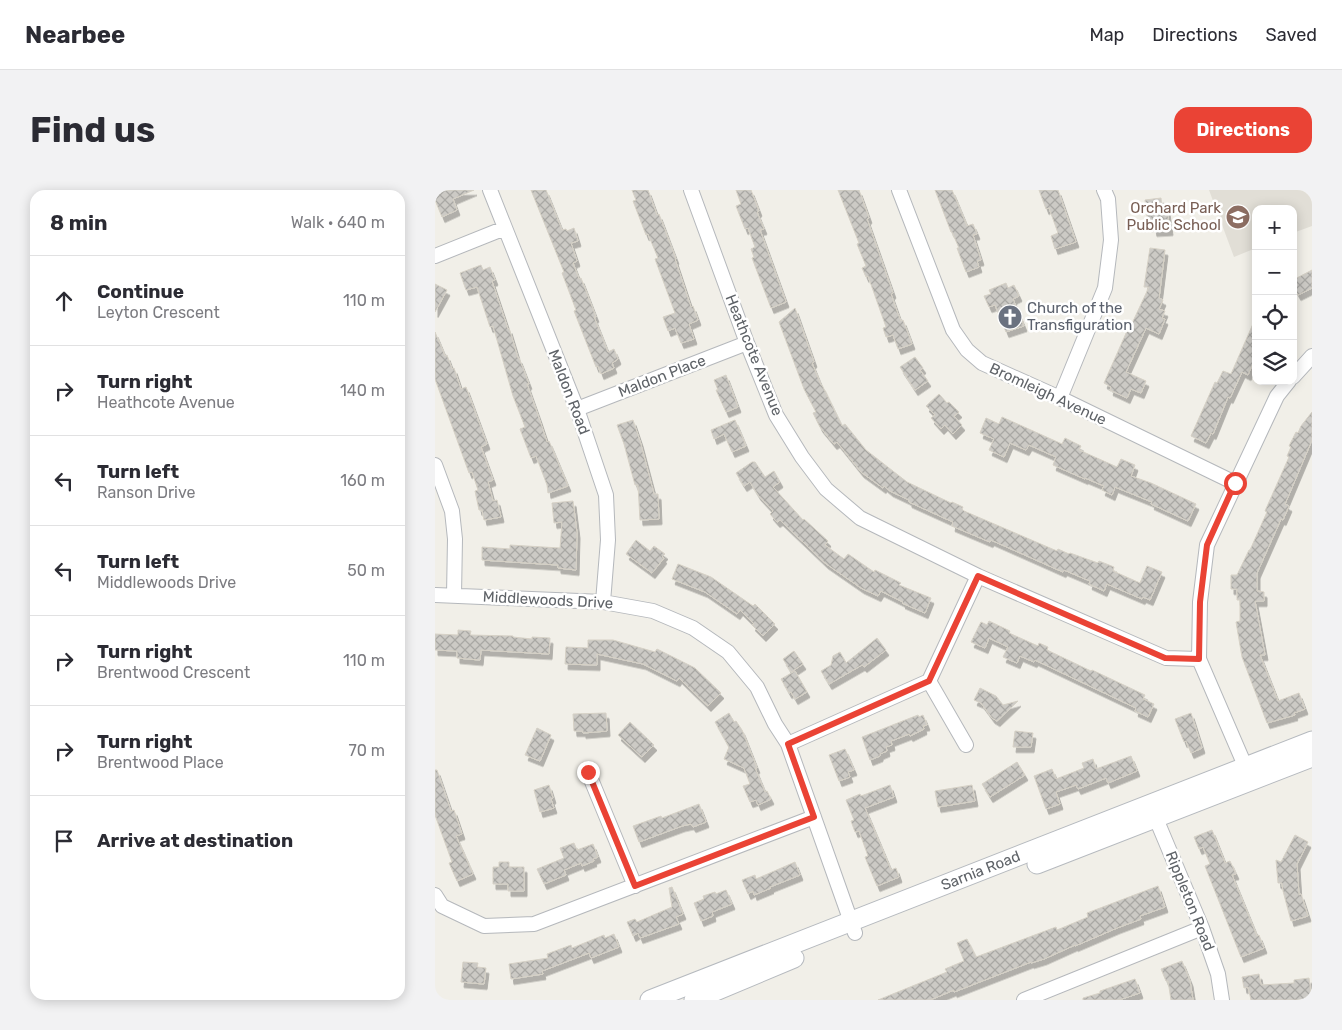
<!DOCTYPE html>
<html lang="en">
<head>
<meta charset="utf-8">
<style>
	:root { --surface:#fff; --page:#f2f2f3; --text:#2b2b33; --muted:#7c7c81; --line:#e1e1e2; --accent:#ea4335 }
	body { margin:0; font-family:Rubik,sans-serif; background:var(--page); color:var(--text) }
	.controls { position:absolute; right:15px; top:15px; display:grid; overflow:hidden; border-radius:10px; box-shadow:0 2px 12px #0003 }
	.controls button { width:45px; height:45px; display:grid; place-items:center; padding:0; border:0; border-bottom:1px solid var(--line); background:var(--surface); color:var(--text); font:25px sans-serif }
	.stop { position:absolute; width:15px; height:15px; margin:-11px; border:4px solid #ea4335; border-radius:50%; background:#fff }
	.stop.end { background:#ea4335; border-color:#fff; box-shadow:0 1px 5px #0008 }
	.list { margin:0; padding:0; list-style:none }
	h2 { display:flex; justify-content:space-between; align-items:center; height:65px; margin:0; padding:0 20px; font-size:21px }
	h2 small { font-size:16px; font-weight:400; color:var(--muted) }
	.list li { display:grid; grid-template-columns:32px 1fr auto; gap:15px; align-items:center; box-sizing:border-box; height:90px; padding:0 20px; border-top:1px solid var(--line) }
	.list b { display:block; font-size:19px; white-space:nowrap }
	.list p { margin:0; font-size:16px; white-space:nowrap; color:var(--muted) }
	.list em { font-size:16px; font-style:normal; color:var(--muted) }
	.icon { flex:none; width:28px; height:28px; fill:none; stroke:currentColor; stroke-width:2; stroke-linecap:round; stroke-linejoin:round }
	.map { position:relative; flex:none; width:877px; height:810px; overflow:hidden; border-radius:15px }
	header { display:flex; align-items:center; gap:30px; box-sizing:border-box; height:70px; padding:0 25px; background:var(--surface); border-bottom:1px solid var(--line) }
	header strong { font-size:24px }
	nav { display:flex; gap:28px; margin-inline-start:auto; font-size:18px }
	.intro { display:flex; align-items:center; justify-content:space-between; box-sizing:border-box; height:120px; padding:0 30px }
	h1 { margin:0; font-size:35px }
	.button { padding:12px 22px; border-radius:15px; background:var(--accent); color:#fff; font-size:18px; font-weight:700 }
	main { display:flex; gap:30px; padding:0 30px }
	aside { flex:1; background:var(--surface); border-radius:15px; box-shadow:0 2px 12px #0003 }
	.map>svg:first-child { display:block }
	.education { fill:#e1ded6 }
	.building { fill:url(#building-cross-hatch); stroke:#d6d1c6; filter:url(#shadow) }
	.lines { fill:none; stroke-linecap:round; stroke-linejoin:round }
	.street-casing { stroke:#b5b8bc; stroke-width:16 }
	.secondary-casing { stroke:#b6babf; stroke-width:21 }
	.street { stroke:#fff; stroke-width:14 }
	.secondary { stroke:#fff; stroke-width:19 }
	.route { stroke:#ea4335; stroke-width:6 }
	.labels { text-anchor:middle; stroke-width:5; stroke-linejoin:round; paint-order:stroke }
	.education-label { font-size:15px; fill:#785e54; stroke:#fff; text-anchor:end }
	.worship-label { font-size:15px; fill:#5b616d; stroke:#fff; text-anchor:start }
	.street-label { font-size:15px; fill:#5f6368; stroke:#fff }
</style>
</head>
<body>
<header>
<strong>Nearbee</strong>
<nav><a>Map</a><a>Directions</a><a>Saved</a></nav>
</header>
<div class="intro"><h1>Find us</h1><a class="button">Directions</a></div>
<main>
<aside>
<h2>8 min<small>Walk · 640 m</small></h2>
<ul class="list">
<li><svg class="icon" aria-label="ahead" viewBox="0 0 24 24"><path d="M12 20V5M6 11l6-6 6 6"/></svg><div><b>Continue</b><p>Leyton Crescent</p></div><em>110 m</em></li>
<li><svg class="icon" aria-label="right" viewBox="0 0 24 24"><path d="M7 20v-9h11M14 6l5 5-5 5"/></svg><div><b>Turn right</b><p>Heathcote Avenue</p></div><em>140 m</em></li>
<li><svg class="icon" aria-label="left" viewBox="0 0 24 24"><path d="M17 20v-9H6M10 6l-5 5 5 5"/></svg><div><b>Turn left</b><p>Ranson Drive</p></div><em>160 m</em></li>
<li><svg class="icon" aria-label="left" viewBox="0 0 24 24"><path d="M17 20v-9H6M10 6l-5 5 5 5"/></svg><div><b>Turn left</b><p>Middlewoods Drive</p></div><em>50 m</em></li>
<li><svg class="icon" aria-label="right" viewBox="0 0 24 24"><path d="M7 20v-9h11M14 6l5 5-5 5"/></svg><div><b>Turn right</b><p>Brentwood Crescent</p></div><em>110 m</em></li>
<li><svg class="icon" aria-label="right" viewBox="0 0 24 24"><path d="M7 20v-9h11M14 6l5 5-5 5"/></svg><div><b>Turn right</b><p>Brentwood Place</p></div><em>70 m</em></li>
<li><svg class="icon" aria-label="arrive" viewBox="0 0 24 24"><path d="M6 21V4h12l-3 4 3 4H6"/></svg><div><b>Arrive at destination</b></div></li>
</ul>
</aside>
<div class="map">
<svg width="877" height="810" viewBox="0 0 877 810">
	<defs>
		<pattern id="building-cross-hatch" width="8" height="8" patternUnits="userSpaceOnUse" patternTransform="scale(1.25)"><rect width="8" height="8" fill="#cccac5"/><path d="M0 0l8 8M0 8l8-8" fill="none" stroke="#a9a8a4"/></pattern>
		<filter id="shadow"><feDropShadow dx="3" dy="5.5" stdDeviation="0" flood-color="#0004"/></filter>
	</defs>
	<rect width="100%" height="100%" fill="#f1efe8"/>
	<!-- education -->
	<path class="education" d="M774 0H877V36L858 43V19H821V58L799 67Z"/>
	<!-- building -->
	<path class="building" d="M0 0H39L18 9 22 20 7 27 0 10Z
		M96 0H111L127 40 131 39 132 41 139 38 143 51 136 53 142 71 138 73 144 89 146 88 161 127H159L173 162 179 159 183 169 177 173 179 178 166 184 163 176 161 177 139 121 141 120 127 83 129 82Z
		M197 0H213L222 25 224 24 241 69H240L256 117 258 116 263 130 254 134 259 149 246 153 240 138 233 141 228 127 240 123 220 69 223 68 213 44 211 45 198 11 201 10Z
		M301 0H316L324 21 322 22 329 39 325 40 351 112 336 118 317 68 319 67 316 59 320 57 313 38 310 39 301 16 306 14Z
		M403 0H424L434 28 432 29 458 103 456 104 463 124 466 131 468 130 477 154 463 159 458 145 451 147 448 138 451 137 433 86 431 87 427 78 431 76 422 54 424 53Z
		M500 0H517L532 36 538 34 542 44 538 45 546 70 542 71 544 77 531 82 522 58H524L517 42H516Z
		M604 0H623L641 52 620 59 616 46 623 43 614 18 611 19Z
		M726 8 727 19H732L735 40 719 41 718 35 713 36 710 10Z
		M715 58 730 60 724 108 728 110 724 119 730 121 727 128 730 129 724 144 711 138 691 182 711 191 706 203 696 199 692 208 675 200 676 197 669 193 692 141 693 142 714 97H709Z
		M46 75 48 80 55 77 60 90 57 91 73 139 74 138 83 168H84L94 194H92L104 228 112 252 114 251 133 296 113 303 112 295 101 266 96 268 85 239 90 237 78 206 58 136 55 137 42 97 31 100 25 83Z
		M877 80V98L863 105 858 96V90Z
		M571 93 573 98 579 95 584 106 578 109 589 136 571 142 560 115 554 117 549 106 556 104 554 100Z
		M0 94 12 100 0 122Z
		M360 118 379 172 377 173 386 195H387L407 236 410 234 431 260 472 292 516 313 517 312 528 317 527 319 529 321 622 361 623 359 634 364 635 363 663 373 664 371 679 377 678 381 705 393 712 376 727 382 715 410 708 407 707 409 672 394 669 401 654 394 655 391 629 380 628 382 556 350 555 352 517 336 518 332 474 312V310L455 301 449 296 448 298 426 282 402 252 399 254 385 237 378 223 381 222 369 199 344 132Z
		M821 127V166L813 185 807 182 795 208 793 207 778 244 776 243 771 253 756 246 780 192 782 193 788 181 796 184Z
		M0 142 10 166 12 165 17 179 19 178 26 199 31 197 52 254 46 257 58 290 53 292 58 311 62 310 66 327 49 330 47 320H44L40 301 43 300 37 282 34 283 0 189Z
		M480 167 488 178 485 180 493 191 480 200 465 177Z
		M291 185 303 217 291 222 281 200H283L279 190Z
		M504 204 512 213 514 212 524 222 519 226 527 235 518 244 510 235 506 239 496 228 500 225 491 216Z
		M877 222V250L850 314 854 316 848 330 846 329 822 383V401L829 402V411H820L830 465H825L843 511 864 503 870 519 859 523 860 525 832 533 807 467 801 432 805 431V410H802V399H796V385H802L814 360H815L832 322 830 321 854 267 852 266 856 257 854 256 861 242 863 243 866 236Z
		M567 227 627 254 630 248 646 256 644 260 682 277 686 269 700 275 696 286 716 293 761 314 753 331 716 314 717 312 680 297 677 305 667 300 669 296 650 288V289L618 275 621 267 594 255 591 260 575 253 569 267 554 260 559 249 545 243 551 228 564 234Z
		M198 230 205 251 219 304H223L224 329 205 330 203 295H200L189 254 182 235Z
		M300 230 311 256 297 262 289 244 279 249 276 240Z
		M317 272H320L330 287 339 281 345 292 338 297 368 330 369 329 393 351 390 355 409 369 413 364 439 382 440 380 466 393 464 395 496 408 490 423 467 413 468 412 446 401 443 406 426 398 390 373 345 330 342 332 335 324 338 321 323 305 315 292 309 296 301 283Z
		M138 311 142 343 141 380 123 378V375L47 370V357L75 359V355L125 358 127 332 119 333 117 313Z
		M201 350 215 361 219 356 230 364 227 367 229 368 217 383 191 364Z
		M243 374 276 387 318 416 320 414 340 434 328 446 317 435 319 434 305 420 302 424 270 402 237 389Z
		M554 431 575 441 574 443 603 456 604 453 613 457 612 460 656 481 657 480 710 505 708 509 719 514 713 527 700 521 701 518 600 470 599 472 585 466 582 473 568 467 573 457 554 448 550 458 536 452 546 432 552 435Z
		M23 440 36 441 35 445 78 446V447L97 449V447L115 448 114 464 46 460 45 470 22 468V461L0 460V444L23 445Z
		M442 448 451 460 429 477 427 475 394 494 386 481 396 475 398 466 405 462 411 473Z
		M153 450H178L220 462 222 459 260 478 286 503 273 516 244 488 242 491 208 474 162 464V475L130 474 131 457 153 458Z
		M359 461 368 474 356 482 348 469Z
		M360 481 372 502 360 509 356 502 354 503 346 489Z
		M545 498 561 506 568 515 583 511 562 531 557 528 546 513 539 510Z
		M171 523 172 541 148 543V541H139L138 524Z
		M294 523 299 532 301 531 307 540 322 578H320L330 602 332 601 336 609 323 615 321 610 315 612 308 596 315 594 309 578 289 569 294 557 280 532Z
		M756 523 767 558 756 563 751 551 749 552 740 529Z
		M483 525 484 527 488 525 492 535 488 536 489 539 475 546 474 544 456 551 457 555 451 557 452 561 445 564V566L435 570 427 547Z
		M195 532 219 555 207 567 183 545Z
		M102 538 116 545 105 571 90 565Z
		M580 541 598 543 596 557H578Z
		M410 559 419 580 413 582 415 587 404 591 394 565Z
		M696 566 702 581 673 593 671 588 643 599 641 595 621 602 625 614 611 619 599 586 617 579 621 589 649 578 647 573 658 569 661 579Z
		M582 572 590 585 555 607 547 594Z
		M0 580H2L16 621 19 620 27 644 21 646 38 684 22 691 14 673 17 672 0 625Z
		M114 595 118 608 116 609 119 618 105 622 99 600Z
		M455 595 459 607 430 618 456 680 461 678 464 687 442 696 430 667 433 666 424 641 420 642 416 631 419 630 411 610 425 604 426 606Z
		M537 595 540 611 503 617 500 601Z
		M264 614 271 632 258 637 256 634 247 636 204 652 198 636 226 626 227 628Z
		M777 640 790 673 795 671 801 684 797 685 822 746 824 745 829 758 806 767 770 676 775 674 768 657 764 659 759 647Z
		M860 645 873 652 862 674 864 705 866 704 873 726 856 731 848 701 847 693H843L841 670 846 672Z
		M139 653 142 660 158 654 163 667 158 669 159 671 147 676 146 673 129 680 131 685 109 694 102 679 129 668 125 658Z
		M64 672H74V677H89V701H73V694H58V677H64Z
		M360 672 365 685 335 697 336 698 319 705 318 701 313 704 307 690 320 685 321 689Z
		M723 696 730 717 705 726 706 729 682 738 640 756V755L609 769 596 773V772L519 802V800L495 810H443L512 782 510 779 529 771 522 753 532 749 541 767 621 737 622 740 653 727 652 723Z
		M237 697 248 724 241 727 244 734 205 748 203 743 198 746 192 732 200 729 202 732 237 717 234 698Z
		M291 700 297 714 277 722 278 726 266 731 259 713 269 709 268 706 280 702 281 704Z
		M179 744 184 757 156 768 154 763 107 781 108 784 76 789 74 774 113 768 112 764 136 755 137 758 169 745 170 748Z
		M747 771 755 791 758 810H736L733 791H731L726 779Z
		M28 772 43 773 42 777 51 778 49 794 26 792Z
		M824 784 826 795 859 793V790L874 788 877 810H816L813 797 809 798 807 787Z
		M700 789 705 803 684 810H648V808L665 803V801Z"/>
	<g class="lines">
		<defs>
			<path id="street" d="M55 0 142 219 171 305 173 350 168 412
				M256 0 312 153 341 225 367 267 391 299 425 328 543 386 731 468 764 469
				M464 0 518 140 532 160 547 173 625 208 800 293
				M0 66 70 38
				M858 187 877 166
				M625 208 670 98 676 50 673 9 669 0
				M142 219 312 153
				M0 275 17 321 20 349 19 405
				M0 405 168 412 218 421 258 438 293 462 322 497 340 534 353 554 420 743
				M494 491 531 555
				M353 554 494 491 543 386
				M811 578 764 469 765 412 772 355 842 206 854 191
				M153 582 200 696
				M717 619 767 738 783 784 787 810
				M0 705 7 716 49 736 99 734 379 627
				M589 810 767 738"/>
			<g id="secondary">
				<path d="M602 674 877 567"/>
				<path id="s1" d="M215 810 877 551"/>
				<path d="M259 810 359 768"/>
			</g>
		</defs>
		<!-- street casing -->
		<use href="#street" class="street-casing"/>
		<!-- secondary casing -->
		<use href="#secondary" class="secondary-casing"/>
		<!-- street -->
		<use href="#street" class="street"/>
		<!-- secondary -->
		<use href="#secondary" class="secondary"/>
	</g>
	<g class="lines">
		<!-- route -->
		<path class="route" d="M153 582 200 696 379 627 353 554 494 491 543 386 730 468 764 469 765 412 772 355 800 293"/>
	</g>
	<!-- icons -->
	<defs>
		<symbol id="school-disc" viewBox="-11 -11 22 22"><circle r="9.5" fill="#8d6e63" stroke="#fff"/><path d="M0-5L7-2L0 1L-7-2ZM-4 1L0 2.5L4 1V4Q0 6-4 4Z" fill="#fff"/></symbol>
		<symbol id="church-disc" viewBox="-11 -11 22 22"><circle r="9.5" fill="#6b7280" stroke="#fff"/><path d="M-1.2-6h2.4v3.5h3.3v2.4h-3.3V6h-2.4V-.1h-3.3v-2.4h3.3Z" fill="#fff"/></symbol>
	</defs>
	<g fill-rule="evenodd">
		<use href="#school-disc" x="789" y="13" width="28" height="28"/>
		<use href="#church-disc" x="561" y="113" width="28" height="28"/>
	</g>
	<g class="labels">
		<!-- education labels -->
		<g class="education-label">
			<text x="786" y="23">Orchard Park<tspan x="786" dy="17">Public School</tspan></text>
		</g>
		<!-- worship labels -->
		<g class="worship-label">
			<text x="592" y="123">Church of the<tspan x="592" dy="17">Transfiguration</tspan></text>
		</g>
		<!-- street labels -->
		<g class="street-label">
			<text transform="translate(319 165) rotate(68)" y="5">Heathcote Avenue</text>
			<text transform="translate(227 186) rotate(-21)" y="5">Maldon Place</text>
			<text transform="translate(134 202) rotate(69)" y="5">Maldon Road</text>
			<text transform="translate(613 204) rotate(25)" y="5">Bromleigh Avenue</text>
			<text transform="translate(113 410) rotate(3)" y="5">Middlewoods Drive</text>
			<text dy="5" stroke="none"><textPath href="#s1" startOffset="355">Sarnia Road</textPath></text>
			<text transform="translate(755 711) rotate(68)" y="5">Rippleton Road</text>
		</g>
	</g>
</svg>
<div class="controls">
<button>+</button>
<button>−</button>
<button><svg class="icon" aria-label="locate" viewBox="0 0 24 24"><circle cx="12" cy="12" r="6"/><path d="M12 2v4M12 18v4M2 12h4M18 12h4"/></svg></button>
<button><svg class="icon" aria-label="layers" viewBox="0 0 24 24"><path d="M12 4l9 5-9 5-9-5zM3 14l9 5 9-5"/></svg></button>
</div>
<div class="stop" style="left:800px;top:293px"></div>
<div class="stop end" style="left:153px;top:582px"></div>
</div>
</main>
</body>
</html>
